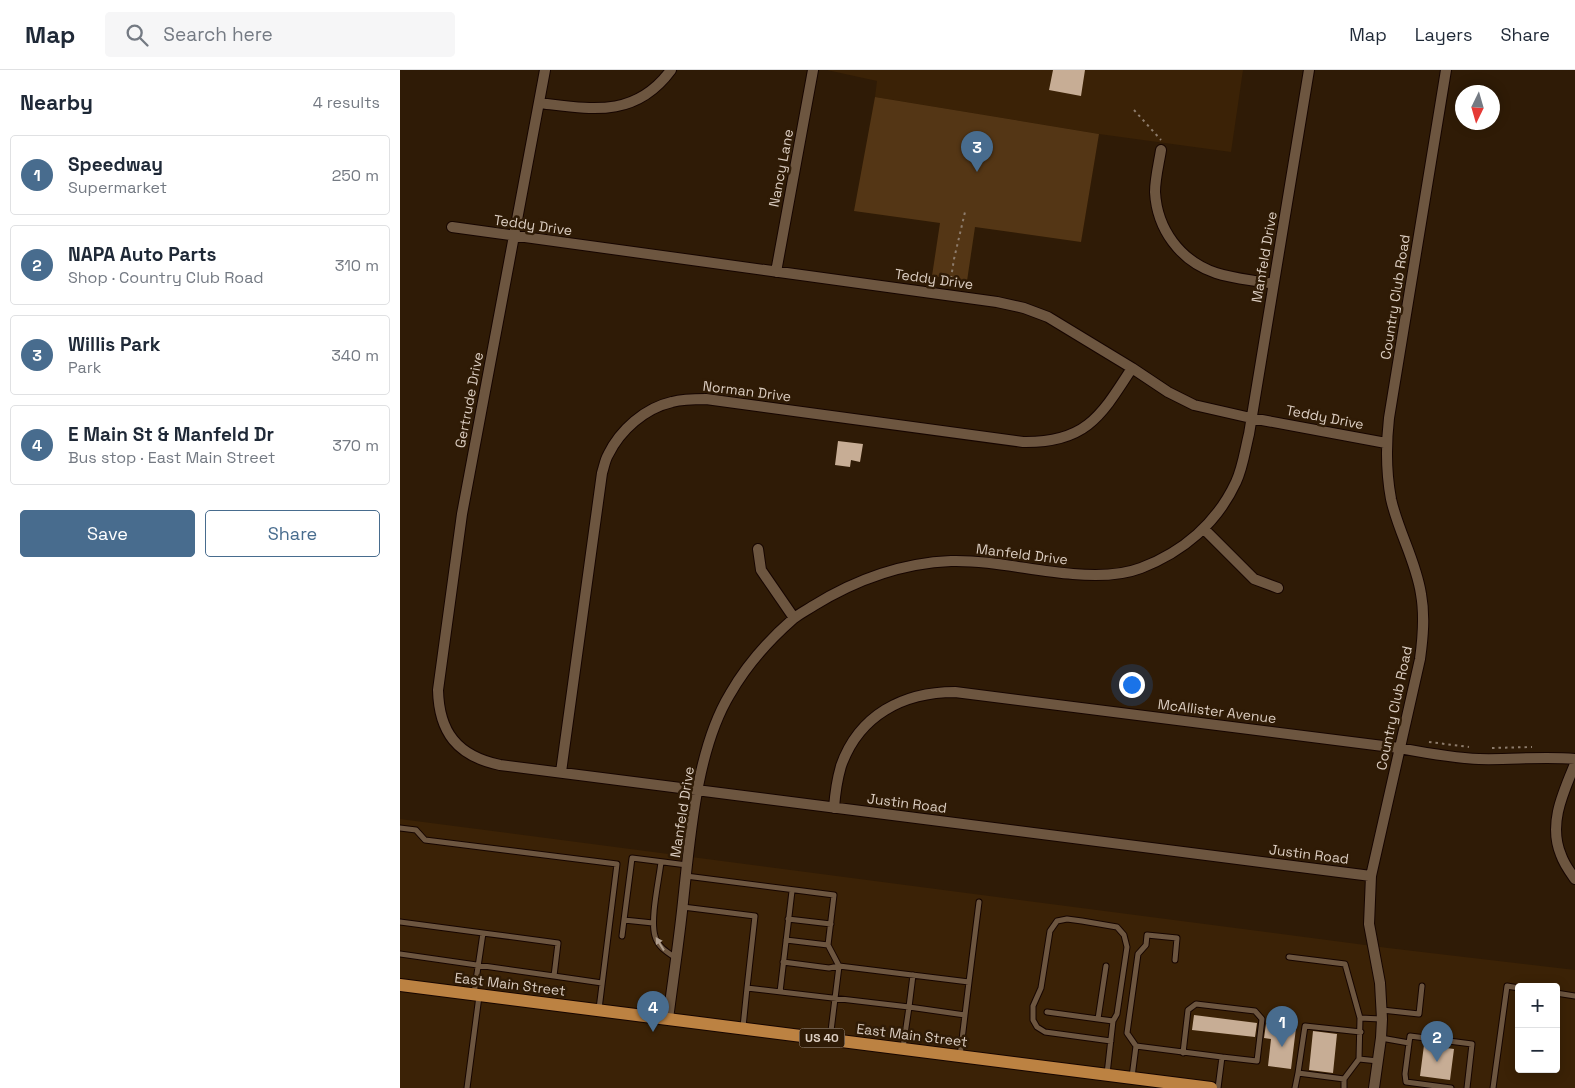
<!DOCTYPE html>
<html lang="en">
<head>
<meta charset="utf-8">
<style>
	:root { --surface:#fff; --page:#f6f6f7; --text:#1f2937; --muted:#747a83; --line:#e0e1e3; --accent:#486c8e }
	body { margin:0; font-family:"Space Grotesk",sans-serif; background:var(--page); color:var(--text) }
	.controls { position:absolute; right:15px; bottom:15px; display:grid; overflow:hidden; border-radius:5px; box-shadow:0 2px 12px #0003 }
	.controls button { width:45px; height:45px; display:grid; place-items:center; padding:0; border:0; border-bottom:1px solid var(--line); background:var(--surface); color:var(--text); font:25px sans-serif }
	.compass { position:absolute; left:1055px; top:15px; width:45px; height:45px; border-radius:50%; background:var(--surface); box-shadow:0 2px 12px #0003; rotate:185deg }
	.you { position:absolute; left:731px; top:614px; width:18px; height:18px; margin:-12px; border:4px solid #fff; border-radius:50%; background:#1a73e8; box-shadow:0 0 0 8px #1a73e833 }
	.badge { display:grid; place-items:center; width:32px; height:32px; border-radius:50%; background:var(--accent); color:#fff; font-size:16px; font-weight:700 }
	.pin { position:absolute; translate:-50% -41px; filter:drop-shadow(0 1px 2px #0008) }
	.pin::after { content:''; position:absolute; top:26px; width:18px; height:15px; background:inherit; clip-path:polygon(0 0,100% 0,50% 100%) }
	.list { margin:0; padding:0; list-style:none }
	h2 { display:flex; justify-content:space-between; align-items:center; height:65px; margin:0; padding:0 20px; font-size:21px }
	h2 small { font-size:16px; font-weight:400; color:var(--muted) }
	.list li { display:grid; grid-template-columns:32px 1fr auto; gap:15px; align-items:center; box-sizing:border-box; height:80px; margin:0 10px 10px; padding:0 10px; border:1px solid var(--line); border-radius:5px }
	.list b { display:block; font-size:19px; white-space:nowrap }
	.list p { margin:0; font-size:16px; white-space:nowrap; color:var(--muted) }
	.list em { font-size:16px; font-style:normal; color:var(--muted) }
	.actions { display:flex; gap:10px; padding:15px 20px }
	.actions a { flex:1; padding:11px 0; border:1px solid var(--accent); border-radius:5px; text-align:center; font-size:18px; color:var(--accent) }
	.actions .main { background:var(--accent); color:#fff }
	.icon { flex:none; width:28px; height:28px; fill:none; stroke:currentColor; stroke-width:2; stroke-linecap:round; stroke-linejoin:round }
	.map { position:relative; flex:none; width:1175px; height:1018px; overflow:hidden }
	header { display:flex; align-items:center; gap:30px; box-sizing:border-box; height:70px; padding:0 25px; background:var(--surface); border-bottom:1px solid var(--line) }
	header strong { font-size:24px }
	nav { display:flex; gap:28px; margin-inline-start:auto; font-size:18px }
	.search { width:350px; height:45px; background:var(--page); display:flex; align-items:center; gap:12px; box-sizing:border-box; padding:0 18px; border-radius:5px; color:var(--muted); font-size:19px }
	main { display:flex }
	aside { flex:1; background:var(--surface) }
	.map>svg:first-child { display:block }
	.built { fill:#3b2206; fill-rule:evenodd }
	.green { fill:#543615 }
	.building { fill:#c7ad95 }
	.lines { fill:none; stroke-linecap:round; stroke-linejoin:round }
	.lane-casing { stroke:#160500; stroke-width:7 }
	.street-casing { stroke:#160500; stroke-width:12 }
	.primary-casing { stroke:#160500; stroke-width:14 }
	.path { stroke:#8d7c6c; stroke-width:2; stroke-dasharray:2.5 4; stroke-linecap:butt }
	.lane { stroke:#6d5640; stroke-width:5 }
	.street { stroke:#6d5640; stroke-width:10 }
	.primary { stroke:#bc8242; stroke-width:12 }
	.oneway { fill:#b09e8e }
	.labels { text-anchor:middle; stroke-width:5; stroke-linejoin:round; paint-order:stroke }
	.shield { fill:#2f1b06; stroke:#a8988a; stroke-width:1 }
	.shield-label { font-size:12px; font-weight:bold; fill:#dccec2 }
	.street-label { font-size:14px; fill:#dccec2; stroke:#2f1b06 }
</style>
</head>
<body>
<header>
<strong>Map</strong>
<div class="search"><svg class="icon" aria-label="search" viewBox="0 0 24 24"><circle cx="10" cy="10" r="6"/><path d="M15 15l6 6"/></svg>Search here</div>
<nav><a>Map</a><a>Layers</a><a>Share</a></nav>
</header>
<main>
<aside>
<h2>Nearby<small>4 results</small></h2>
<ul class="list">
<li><span class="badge">1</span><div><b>Speedway</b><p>Supermarket</p></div><em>250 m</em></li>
<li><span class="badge">2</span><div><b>NAPA Auto Parts</b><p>Shop · Country Club Road</p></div><em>310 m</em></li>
<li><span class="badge">3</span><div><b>Willis Park</b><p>Park</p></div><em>340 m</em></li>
<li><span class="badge">4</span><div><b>E Main St &amp; Manfeld Dr</b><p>Bus stop · East Main Street</p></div><em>370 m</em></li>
</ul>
<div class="actions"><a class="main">Save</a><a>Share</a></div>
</aside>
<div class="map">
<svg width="1175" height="1018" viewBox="0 0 1175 1018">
	<rect width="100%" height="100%" fill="#2f1b06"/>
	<!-- built -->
	<path class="built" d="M427 0H843L831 82 699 64 475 27 477 11Z
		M0 749 988 878 1175 900V1018H0ZM1119 917H1156V999H1119Z"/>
	<!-- green -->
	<path class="green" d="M475 27 699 64 681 172 575 157 567 211 532 206 540 153 454 141Z"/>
	<!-- building -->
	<path class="building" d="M653 0H685L681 26 649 20Z
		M438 371 463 374 460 392 451 390 450 397 435 395Z
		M794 945 857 953 855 967 792 960Z
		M866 954 896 958 891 999 868 996 871 969 864 968Z
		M913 961 937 964 933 1003 909 1000Z
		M1024 975 1054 979 1050 1010 1020 1006Z"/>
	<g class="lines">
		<defs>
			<path id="lane" d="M0 758 16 760 25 770 217 794 199 939
				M261 792C259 810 250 849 255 866 258 877 267 882 276 888
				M286 806 434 825 428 875 439 896 429 898 383 892
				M283 837 355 846 347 918
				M388 849 431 854
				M0 852 83 863 74 924
				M253 853 224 850 232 788 287 795
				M222 866 224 850
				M386 870 428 875
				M0 884 154 906 158 873 83 863
				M889 887 945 894 960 948
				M706 896 698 949 713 951 707 1004
				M513 905 509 937 565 945
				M154 906 202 913
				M569 912 579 832
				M380 922 392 821
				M1156 923 1175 926
				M982 940 1019 944 1022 916
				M647 942 698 949
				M343 957 347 918 509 937 503 978
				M981 968 1009 973 1010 966 1072 974 1067 1018
				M430 969 439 896 569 912 560 986
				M711 971 645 962 637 957 633 950V936L641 918 650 861 657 851 667 849 682 851 717 857 724 865 727 877 717 944 713 951
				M1009 973 1005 1004 1006 1012 1051 1018
				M736 976 727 963 738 884 746 875 747 865 777 868 775 890
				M783 983 788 940 796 934 855 941 862 949 857 991 822 987
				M959 989 978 991
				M898 1003 905 956 961 962
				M732 1007 736 976 822 987 818 1018
				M67 1018 79 926
				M895 1018 898 1003 944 1009
				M944 1018V1009L959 989 960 948 981 949
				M1093 1018 1107 916 1119 918"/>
			<path id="street" d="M145 0 62 444 38 620C39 662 57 686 100 695L971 806
				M139 33C190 39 235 49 271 0
				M761 80C759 93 755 108 755 122 757 159 780 191 816 203 834 209 854 210 873 214
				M52 157 597 232 624 238 648 247 732 298 768 322 794 335 851 348 986 373
				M376 202 413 0
				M804 459 854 509 878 518
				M358 479 361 500 394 548
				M1175 694C1163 723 1148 754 1161 785 1164 794 1170 802 1175 809
				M161 702 202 403C204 397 205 390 208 385 220 360 245 338 272 332 283 329 295 329 306 329L623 372C686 373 701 346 732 298
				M434 738C435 724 437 710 441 696 459 645 503 622 555 622L999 678C1026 683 1052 688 1079 689 1111 690 1143 686 1175 689
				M268 949C273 910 279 871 283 832 290 768 296 680 330 624 346 596 369 570 393 549 399 544 407 540 413 536 455 510 503 493 551 491 592 490 632 501 673 504 695 506 720 506 741 498 783 482 817 453 836 412 843 397 845 380 849 364L909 0
				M974 1018 981 968 982 949 980 913 969 854 971 806 1020 589C1023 567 1025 546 1021 524 1016 491 998 461 991 429 986 402 986 375 989 348L1046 0"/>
			<path id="primary" d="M0 915 811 1018"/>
		</defs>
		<!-- lane casing -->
		<use href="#lane" class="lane-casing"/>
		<!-- street casing -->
		<use href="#street" class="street-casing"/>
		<!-- primary casing -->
		<use href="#primary" class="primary-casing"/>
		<!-- path -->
		<path class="path" d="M734 40 761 70
			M550 215 554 189 565 142
			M1029 672 1069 677
			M1092 678 1132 677"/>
		<!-- lane -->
		<use href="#lane" class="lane"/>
		<!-- street -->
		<use href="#street" class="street"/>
		<!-- primary -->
		<use href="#primary" class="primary"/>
	</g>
	<!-- one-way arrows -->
	<defs><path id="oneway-solid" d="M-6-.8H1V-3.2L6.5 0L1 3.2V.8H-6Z" transform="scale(1.25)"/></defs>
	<use class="oneway" href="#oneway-solid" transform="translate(260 874) rotate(-122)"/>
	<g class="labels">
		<!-- shield labels -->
		<rect class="shield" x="399.5" y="958.5" width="45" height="19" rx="4"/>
		<g class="shield-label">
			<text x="422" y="972">US 40</text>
		</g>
		<!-- street labels -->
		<g class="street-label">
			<text transform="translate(381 98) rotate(-79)" y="5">Nancy Lane</text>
			<text transform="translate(133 155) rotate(8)" y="5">Teddy Drive</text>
			<text transform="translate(864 187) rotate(-80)" y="5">Manfeld Drive</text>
			<text transform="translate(534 209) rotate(8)" y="5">Teddy Drive</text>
			<text transform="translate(995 227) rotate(-81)" y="5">Country Club Road</text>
			<text transform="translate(347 321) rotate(7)" y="5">Norman Drive</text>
			<text transform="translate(69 330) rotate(-79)" y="5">Gertrude Drive</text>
			<text transform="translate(925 347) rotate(11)" y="5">Teddy Drive</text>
			<text transform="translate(622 484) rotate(7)" y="5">Manfeld Drive</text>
			<text transform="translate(994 638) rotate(-78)" y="5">Country Club Road</text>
			<text transform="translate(817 641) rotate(7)" y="5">McAllister Avenue</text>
			<text transform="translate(507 733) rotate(7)" y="5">Justin Road</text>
			<text transform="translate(282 742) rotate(-81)" y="5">Manfeld Drive</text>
			<text transform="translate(909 784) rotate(7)" y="5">Justin Road</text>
			<text transform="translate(110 914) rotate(7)" y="5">East Main Street</text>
			<text transform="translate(512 965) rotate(7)" y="5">East Main Street</text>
		</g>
	</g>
</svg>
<div class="controls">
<button>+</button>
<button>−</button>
</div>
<svg class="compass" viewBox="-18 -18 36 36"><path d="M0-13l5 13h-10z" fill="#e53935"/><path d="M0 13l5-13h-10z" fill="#747a83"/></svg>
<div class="you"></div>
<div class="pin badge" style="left:882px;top:977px">1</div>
<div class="pin badge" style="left:1037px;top:992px">2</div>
<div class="pin badge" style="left:577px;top:102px">3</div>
<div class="pin badge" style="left:253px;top:962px">4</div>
</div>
</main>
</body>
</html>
